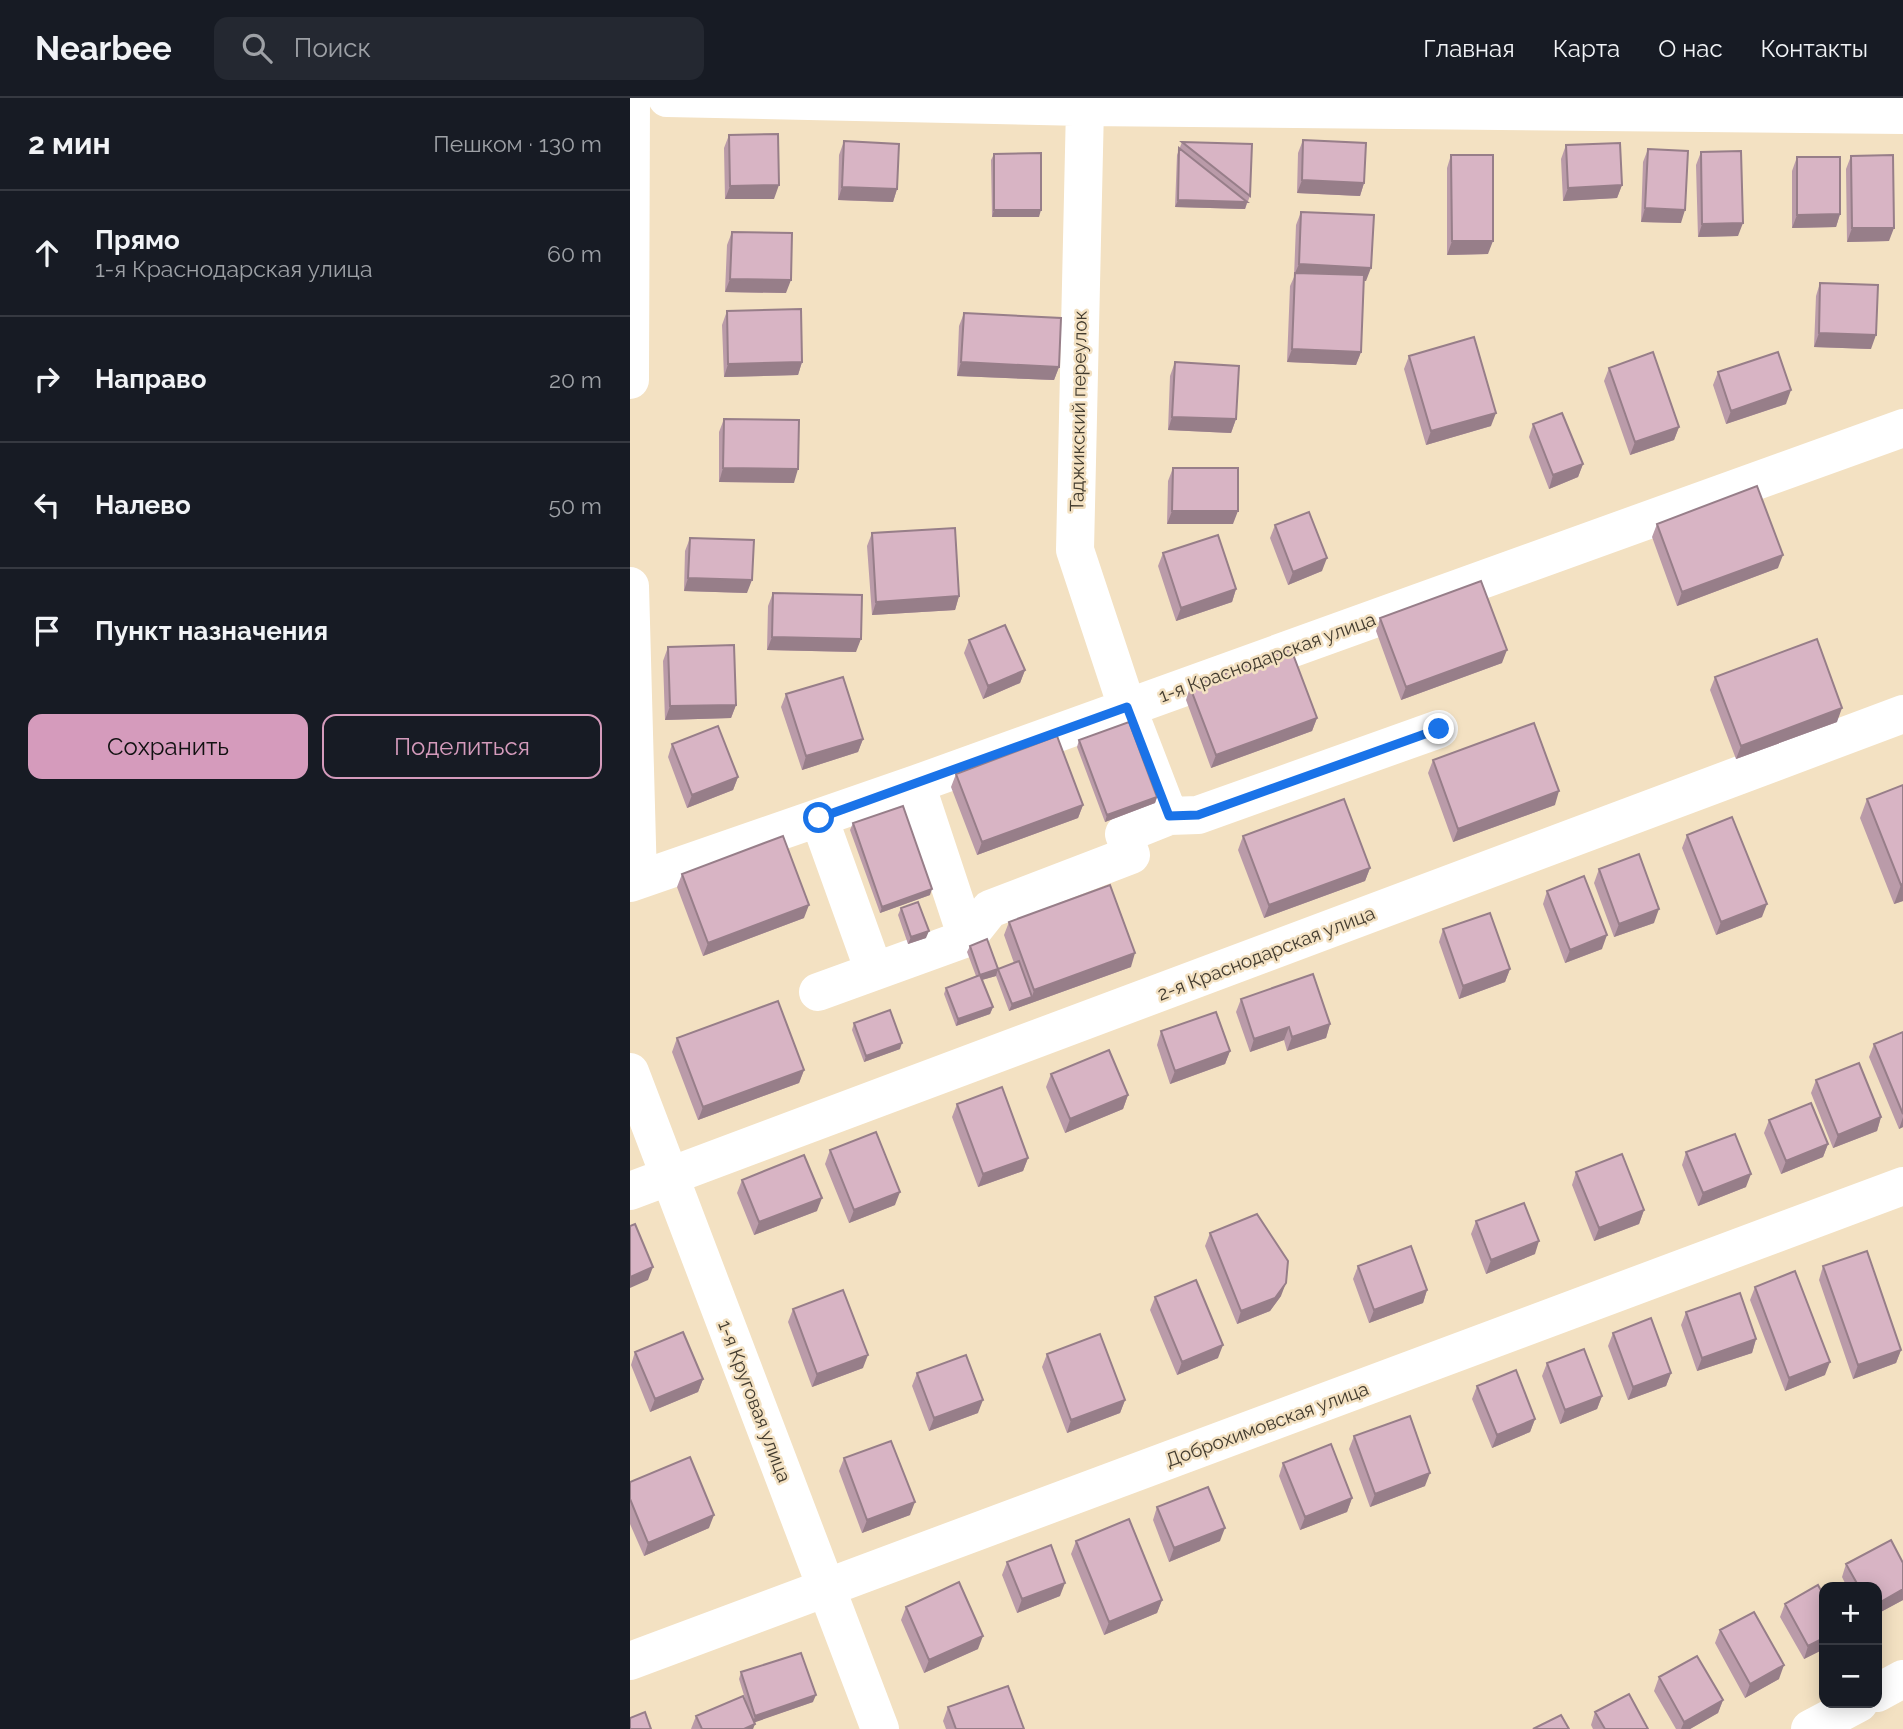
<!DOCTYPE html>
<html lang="ru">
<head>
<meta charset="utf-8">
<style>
	:root { --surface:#171b24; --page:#242831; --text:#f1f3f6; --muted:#9ea1a6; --line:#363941; --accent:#d59bbc }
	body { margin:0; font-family:Raleway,sans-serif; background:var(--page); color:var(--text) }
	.controls { position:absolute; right:21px; bottom:21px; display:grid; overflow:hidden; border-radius:14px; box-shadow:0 4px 18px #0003 }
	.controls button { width:63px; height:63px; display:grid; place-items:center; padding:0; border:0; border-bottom:2px solid var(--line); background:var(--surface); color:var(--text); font:35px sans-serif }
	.stop { position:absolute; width:21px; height:21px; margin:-16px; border:5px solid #1a73e8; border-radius:50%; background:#fff }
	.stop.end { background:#1a73e8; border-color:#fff; box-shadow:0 2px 7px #0008 }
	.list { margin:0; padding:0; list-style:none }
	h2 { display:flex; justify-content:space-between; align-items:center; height:91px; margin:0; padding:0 28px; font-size:30px }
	h2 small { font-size:23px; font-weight:400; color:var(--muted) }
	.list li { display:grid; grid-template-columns:46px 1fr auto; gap:21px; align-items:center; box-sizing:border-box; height:126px; padding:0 28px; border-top:2px solid var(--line) }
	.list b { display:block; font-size:26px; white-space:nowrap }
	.list p { margin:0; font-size:23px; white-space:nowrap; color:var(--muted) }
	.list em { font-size:23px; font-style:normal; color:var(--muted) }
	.actions { display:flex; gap:14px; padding:21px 28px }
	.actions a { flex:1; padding:16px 0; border:2px solid var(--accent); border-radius:14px; text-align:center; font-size:24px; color:var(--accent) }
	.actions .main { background:var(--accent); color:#111 }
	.icon { flex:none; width:38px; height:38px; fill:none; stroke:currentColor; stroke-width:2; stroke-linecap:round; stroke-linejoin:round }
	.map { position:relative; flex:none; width:1273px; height:1631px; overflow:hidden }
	header { display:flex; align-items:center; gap:42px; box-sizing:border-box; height:98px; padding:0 35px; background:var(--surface); border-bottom:2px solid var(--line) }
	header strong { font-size:33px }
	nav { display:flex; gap:38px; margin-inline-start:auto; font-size:24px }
	.search { width:490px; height:63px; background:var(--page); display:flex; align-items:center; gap:18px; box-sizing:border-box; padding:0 24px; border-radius:14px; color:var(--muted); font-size:26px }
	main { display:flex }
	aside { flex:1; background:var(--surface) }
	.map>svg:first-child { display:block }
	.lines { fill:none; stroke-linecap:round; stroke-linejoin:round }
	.minor { stroke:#fff; stroke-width:38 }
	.wall { fill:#ba9ba9 }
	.shaded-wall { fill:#977e89 }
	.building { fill:#d8b4c4; stroke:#977e89; stroke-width:2 }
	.route { stroke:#1a73e8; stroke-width:9 }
	.labels { text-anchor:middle; stroke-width:5; stroke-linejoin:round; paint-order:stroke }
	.street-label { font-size:19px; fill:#423b2f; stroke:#f3e1c2 }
</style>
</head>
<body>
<header>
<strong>Nearbee</strong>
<div class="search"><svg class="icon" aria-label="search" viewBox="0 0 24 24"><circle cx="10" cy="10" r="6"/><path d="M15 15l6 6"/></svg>Поиск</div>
<nav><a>Главная</a><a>Карта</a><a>О нас</a><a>Контакты</a></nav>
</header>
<main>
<aside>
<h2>2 мин<small>Пешком · 130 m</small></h2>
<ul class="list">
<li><svg class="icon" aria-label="ahead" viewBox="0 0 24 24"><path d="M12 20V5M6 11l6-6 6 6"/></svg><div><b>Прямо</b><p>1-я Краснодарская улица</p></div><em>60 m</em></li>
<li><svg class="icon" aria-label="right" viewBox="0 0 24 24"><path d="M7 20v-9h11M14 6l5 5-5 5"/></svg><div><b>Направо</b></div><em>20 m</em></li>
<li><svg class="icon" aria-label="left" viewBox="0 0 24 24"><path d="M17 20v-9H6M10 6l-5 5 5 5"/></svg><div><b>Налево</b></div><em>50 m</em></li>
<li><svg class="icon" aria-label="arrive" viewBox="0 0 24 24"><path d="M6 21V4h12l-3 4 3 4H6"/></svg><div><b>Пункт назначения</b></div></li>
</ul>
<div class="actions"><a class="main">Сохранить</a><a>Поделиться</a></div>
</aside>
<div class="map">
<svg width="1273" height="1631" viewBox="0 0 1273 1631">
	<rect width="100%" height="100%" fill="#f3e1c2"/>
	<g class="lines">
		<!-- minor -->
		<path class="minor" d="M37 0 455 9 1273 17
			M455 9 445 452 497 609 539 718 568 717 809 631
			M0 282 1 0
			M0 488 8 782
			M286 686 337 840
			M189 720 244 873
			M0 785 286 686 1273 330
			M188 894 337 840 360 811 501 757 494 736 539 718
			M0 974 250 1631
			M0 1093 1273 616
			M0 1563 1273 1088
			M1247 1595 1273 1581
			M1180 1631 1229 1605"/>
	</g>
	<!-- wall -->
	<path class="wall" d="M99 37 144 101H95L94 50Z
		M673 42 734 85 730 98 667 95 668 55Z
		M214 43 267 91 263 104 208 102 209 57Z
		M552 44 620 98 615 111 545 109 547 57Z
		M936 47 992 87 987 100 933 103 931 61Z
		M1018 51 1051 125 1011 124 1013 64Z
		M1071 54 1108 138 1068 139 1066 67Z
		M364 56 409 119H362L361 62Z
		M821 57 858 156 817 157V70Z
		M1221 58 1259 143 1217 144 1216 71Z
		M1167 59 1210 116 1206 129 1162 130V73Z
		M671 114 736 183H734L731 254 726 267 657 264 660 188 664 179 666 127Z
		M102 134 156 195 95 194 97 147Z
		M1190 185 1241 251 1184 249 1186 198Z
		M97 213 172 264 168 277 94 279 92 227Z
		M334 215 429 269 424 282 327 278 329 228Z
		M779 258 861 328 796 347 774 271Z
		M545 264 606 321 601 335 538 332 540 278Z
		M979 270 1049 329 1044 342 1000 357 974 283Z
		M1088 274 1156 306 1096 326 1083 287Z
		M94 321 164 385 89 384V334Z
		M903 326 953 366 948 379 919 391 899 339Z
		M543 370 603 426H537L538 383Z
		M1027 426 1148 470 1047 508 1022 439Z
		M645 427 692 473 658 487 640 440Z
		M242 435 329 498 325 512 242 517 237 448Z
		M60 440 117 495 54 493 55 453Z
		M533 455 606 491 602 504 546 523 528 468Z
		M143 495 226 554 137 552 138 508Z
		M750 520 872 565 771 602 746 533Z
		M339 542 395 572 390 585 353 601 334 555Z
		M38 549 106 607 101 620 35 622 33 563Z
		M1085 579 1207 624 1106 661 1080 592Z
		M560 589 687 620 682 633 581 670 556 602Z
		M156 596 233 641 228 654 172 672 151 609Z
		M449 642 527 699 525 705 475 724 447 649Z
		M42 646 108 679 103 692 57 710 38 659Z
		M803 662 925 707 823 744 798 675Z
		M326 676 453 707 448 720 347 757 321 689Z
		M1273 687V803L1264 806 1230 720 1237 701Z
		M223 725 300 797 250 815 220 732Z
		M1057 737 1132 819 1086 837 1052 750Z
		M613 738 740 770 735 783 634 820 608 752Z
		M969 771 1024 825 984 839 964 785Z
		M52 776 174 820 73 858 47 789Z
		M917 793 972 851 935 865 913 806Z
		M271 810 296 840 278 846 268 817Z
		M379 824 501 869 379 913 366 878 352 882 363 909 360 916 326 928 314 896 316 890 346 878 337 854 340 848 368 871 384 865 374 837Z
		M813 831 880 871 875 884 829 901 809 844Z
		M611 901 700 926 696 940 657 953 654 942 620 954 606 914Z
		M224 925 270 951 234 964 222 932Z
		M531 933 600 953 595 966 540 986 527 947Z
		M1273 934V1029L1269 1031 1239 959 1244 946Z
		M47 940 174 972 169 985 68 1022 42 954Z
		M421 976 498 997 493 1011 435 1035 416 989Z
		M1186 982 1251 1019 1247 1033 1203 1050 1181 995Z
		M327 1006 398 1060 393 1073 348 1089 322 1019Z
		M1139 1022 1198 1046 1193 1059 1151 1076 1134 1035Z
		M200 1052 265 1107 219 1125 195 1066Z
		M1056 1054 1116 1089 1068 1108 1052 1067Z
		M946 1074 1014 1112 1009 1126 964 1143 942 1087Z
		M112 1082 187 1113 124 1137 107 1095Z
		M846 1123 905 1156 856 1176 841 1136Z
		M580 1135 651 1198 640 1213 607 1226 575 1148Z
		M728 1168 797 1192 793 1205 739 1225 723 1181Z
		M1193 1168 1271 1252 1266 1265 1223 1281 1189 1182Z
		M1125 1189 1195 1277 1155 1293 1120 1202Z
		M525 1199 588 1260 547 1277 520 1212Z
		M163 1211 233 1270 182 1289 158 1224Z
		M1056 1214 1126 1241 1122 1255 1067 1273 1051 1227Z
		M983 1235 1041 1275 1036 1288 998 1302 978 1248Z
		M5 1254 73 1281 68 1294 20 1314 1 1267Z
		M417 1256 495 1302 490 1315 437 1335 412 1269Z
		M917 1265 972 1298 967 1311 930 1326 912 1278Z
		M287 1275 348 1315 299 1333 282 1288Z
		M847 1288 905 1321 900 1334 862 1350 842 1301Z
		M724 1338 795 1388 740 1409 719 1351Z
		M214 1360 280 1417 232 1435 209 1373Z
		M653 1365 722 1400 717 1414 670 1432 649 1378Z
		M0 1384 79 1430 14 1458 0 1426Z
		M527 1409 590 1443 539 1464 523 1422Z
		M446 1443 532 1502 527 1515 474 1537 441 1456Z
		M377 1464 430 1498 387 1515 372 1477Z
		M1273 1465V1502L1247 1516V1489H1217L1212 1479 1216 1466Z
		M1194 1498V1551L1174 1561 1150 1519 1155 1506Z
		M276 1509 348 1551 294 1575 271 1522Z
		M1090 1532 1149 1581 1115 1600 1085 1545Z
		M111 1574 183 1604 124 1624 123 1631H61L66 1618 117 1607 109 1581Z
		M1029 1579 1093 1602 1088 1615 1060 1631H1046L1024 1593Z
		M318 1609 394 1631H316L313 1623Z
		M965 1614 1018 1631H963L961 1627Z"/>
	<!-- shaded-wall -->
	<path class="shaded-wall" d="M672 82 734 85 730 98 667 95Z
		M149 87 144 101H95L100 88Z
		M992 87 987 100 933 103 938 90Z
		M212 89 267 91 263 104 208 102Z
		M548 102 617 104 615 111 545 109Z
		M1015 110 1055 112 1051 125 1011 124Z
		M364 112H411L409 119H362Z
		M1210 116 1206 129 1162 130 1167 117Z
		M1113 125 1108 138 1068 139 1072 126Z
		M1222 130H1264L1259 143 1217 144Z
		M822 143H863L858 156 817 157Z
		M669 166 741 170 736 183 665 179V175Z
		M100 181 161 182 156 195 95 194Z
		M1189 235 1246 237 1241 251 1184 249Z
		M662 251 731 254 726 267 657 264Z
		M172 264 168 277 94 279 98 266Z
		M331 264 429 269 424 282 327 278Z
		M1161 292 1156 306 1096 326 1101 313Z
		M866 315 861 328 796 347 801 333Z
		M542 319 606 321 601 335 538 332Z
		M1049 329 1044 342 1000 357 1005 344Z
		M953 366 948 379 919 391 923 377Z
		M93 370 168 371 164 385 89 384Z
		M542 413H608L603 426H537Z
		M1153 457 1148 470 1047 508 1052 494Z
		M697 460 692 473 658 487 663 474Z
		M58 480 122 482 117 495 54 493Z
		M606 491 602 504 546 523 551 510Z
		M329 498 325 512 242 517 246 504Z
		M142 539 231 541 226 554 137 552Z
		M877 552 872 565 771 602 776 589Z
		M395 572 390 585 353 601 358 588Z
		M106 607 101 620 35 622 40 608Z
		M1212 610 1207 624 1106 661 1111 648Z
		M687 620 682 633 581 670 586 657Z
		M233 641 228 654 172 672 176 658Z
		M108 679 103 692 57 710 62 697Z
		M929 693 925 707 823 744 828 731Z
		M527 699 525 705 475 724 477 717Z
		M453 707 448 720 347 757 352 744Z
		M740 770 735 783 634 820 639 807Z
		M1273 786V803L1264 806 1271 787Z
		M302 791 300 797 250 815 252 809Z
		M1137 806 1132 819 1086 837 1091 824Z
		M179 807 174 820 73 858 78 845Z
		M1029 811 1024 825 984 839 989 826Z
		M299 833 296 840 278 846 281 839Z
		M977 837 972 851 935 865 940 852Z
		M505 855 501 869 379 913 382 906 402 899 404 892Z
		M368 871 366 878 348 883 350 877Z
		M880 871 875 884 829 901 833 888Z
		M363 909 360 916 326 928 328 921Z
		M700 926 696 940 657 953 662 939Z
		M659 929 654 942 620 954 624 941Z
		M272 945 270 951 234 964 236 958Z
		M600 953 595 966 540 986 545 973Z
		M174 972 169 985 68 1022 73 1009Z
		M498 997 493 1011 435 1035 440 1021Z
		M1251 1019 1247 1033 1203 1050 1208 1037Z
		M1273 1019V1029L1269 1031Z
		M1198 1046 1193 1059 1151 1076 1156 1063Z
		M398 1060 393 1073 348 1089 353 1076Z
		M1121 1076 1116 1089 1068 1108 1073 1095Z
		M270 1094 265 1107 219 1125 224 1112Z
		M192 1100 187 1113 124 1137 129 1124Z
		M1014 1112 1009 1126 964 1143 969 1130Z
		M909 1143 905 1156 856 1176 861 1162Z
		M23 1169 18 1182 0 1190V1179Z
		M656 1185 651 1198 640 1213 607 1226 611 1213Z
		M797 1192 793 1205 739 1225 744 1212Z
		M1126 1241 1122 1255 1067 1273 1072 1260Z
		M593 1247 588 1260 547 1277 552 1264Z
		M1271 1252 1266 1265 1223 1281 1228 1267Z
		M238 1257 233 1270 182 1289 187 1276Z
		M1200 1264 1195 1277 1155 1293 1159 1280Z
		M1041 1275 1036 1288 998 1302 1003 1289Z
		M73 1281 68 1294 20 1314 25 1301Z
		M972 1298 967 1311 930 1326 935 1312Z
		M353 1302 348 1315 299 1333 304 1320Z
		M495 1302 490 1315 437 1335 441 1322Z
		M905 1321 900 1334 862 1350 867 1337Z
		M800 1375 795 1388 740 1409 745 1396Z
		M722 1400 717 1414 670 1432 675 1419Z
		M285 1404 280 1417 232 1435 237 1422Z
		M84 1417 79 1430 14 1458 18 1445Z
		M595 1430 590 1443 539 1464 544 1450Z
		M435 1485 430 1498 387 1515 392 1501Z
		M1273 1491V1502L1247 1516V1506Z
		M532 1502 527 1515 474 1537 479 1524Z
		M353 1538 348 1551 294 1575 299 1562Z
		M1194 1540V1551L1174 1561 1178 1548Z
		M1154 1567 1149 1581 1115 1600 1120 1586Z
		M186 1597 183 1604 123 1625 125 1618Z
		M1093 1602 1088 1615 1060 1631H1051L1054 1624Z
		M125 1626 123 1631H114Z"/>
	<!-- building -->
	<path class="building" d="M148 36 149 87 100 88 99 37Z
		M673 42 736 45 734 85 672 82Z
		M214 43 269 46 267 91 212 89Z
		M552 44 622 46 620 98Z
		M990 45 992 87 938 90 936 47Z
		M549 50 617 104 548 102Z
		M1018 51 1058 53 1055 112 1015 110Z
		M1111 53 1113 125 1072 126 1071 54Z
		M411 55V112H364V56Z
		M821 57H863V143H822Z
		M1263 57 1264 130H1222L1221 58Z
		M1167 59H1210V116L1167 117Z
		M671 114 744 117 741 170 669 166Z
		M102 134 162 135 161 182 100 181Z
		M665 175 734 177 731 254 662 251Z
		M1190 185 1248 187 1246 237 1189 235Z
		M171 211 172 264 98 266 97 213Z
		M334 215 431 220 429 269 331 264Z
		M844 239 866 315 801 333 779 258Z
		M1023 254 1049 329 1005 344 979 270Z
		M1148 254 1161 292 1101 313 1088 274Z
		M545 264 609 268 606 321 542 319Z
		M932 315 953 366 923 377 903 326Z
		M94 321 169 322 168 371 93 370Z
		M543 370H608V413H542Z
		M1127 388 1153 457 1052 494 1027 426Z
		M679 414 697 460 663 474 645 427Z
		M325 430 329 498 246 504 242 435Z
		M588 437 606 491 551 510 533 455Z
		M60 440 124 442 122 482 58 480Z
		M851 483 877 552 776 589 750 520Z
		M143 495 232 497 231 541 142 539Z
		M375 527 395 572 358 588 339 542Z
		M1187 541 1212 610 1111 648 1085 579Z
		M104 547 106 607 40 608 38 549Z
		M661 551 687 620 586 657 560 589Z
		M213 579 233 641 176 658 156 596Z
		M499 624 527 699 477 717 449 642Z
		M904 625 929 693 828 731 803 662Z
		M88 628 108 679 62 697 42 646Z
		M427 638 453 707 352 744 326 676Z
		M1273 687V786L1271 787 1237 701Z
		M714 701 740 770 639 807 613 738Z
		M273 708 302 791 252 809 223 725Z
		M1102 719 1137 806 1091 824 1057 737Z
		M153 738 179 807 78 845 52 776Z
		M1009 756 1029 811 989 826 969 771Z
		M954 778 977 837 940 852 917 793Z
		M480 787 505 855 404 892 379 824Z
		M288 804 299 833 281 839 271 810Z
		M860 815 880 871 833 888 813 831Z
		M357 841 368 871 350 877 340 848Z
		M389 863 402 899 382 906 368 871Z
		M683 876 700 926 662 939 659 929 624 941 611 901Z
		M350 877 363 909 328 921 316 890Z
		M148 903 174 972 73 1009 47 940Z
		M260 912 272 945 236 958 224 925Z
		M586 914 600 953 545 973 531 933Z
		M1273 934V1016L1244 946Z
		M479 952 498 997 440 1021 421 976Z
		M1229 965 1251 1019 1208 1037 1186 982Z
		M372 989 398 1060 353 1076 327 1006Z
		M1181 1005 1198 1046 1156 1063 1139 1022Z
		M246 1034 270 1094 224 1112 200 1052Z
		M1105 1036 1121 1076 1073 1095 1056 1054Z
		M992 1056 1014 1112 969 1130 946 1074Z
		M174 1057 192 1100 129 1124 112 1082Z
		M894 1105 909 1143 861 1162 846 1123Z
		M627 1116 658 1163 656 1185 645 1200 611 1213 580 1135Z
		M5 1126 23 1169 0 1179V1128Z
		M781 1148 797 1192 744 1212 728 1168Z
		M1237 1153 1271 1252 1228 1267 1193 1168Z
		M1165 1173 1200 1264 1159 1280 1125 1189Z
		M566 1182 593 1247 552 1264 525 1199Z
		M213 1192 238 1257 187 1276 163 1211Z
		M1110 1195 1126 1241 1072 1260 1056 1214Z
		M1021 1220 1041 1275 1003 1289 983 1235Z
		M53 1234 73 1281 25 1301 5 1254Z
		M470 1236 495 1302 441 1322 417 1256Z
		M954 1251 972 1298 935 1312 917 1265Z
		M336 1257 353 1302 304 1320 287 1275Z
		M886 1272 905 1321 867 1337 847 1288Z
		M780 1318 800 1375 745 1396 724 1338Z
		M261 1343 285 1404 237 1422 214 1360Z
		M701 1346 722 1400 675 1419 653 1365Z
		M60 1359 84 1417 18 1445 0 1401V1384Z
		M578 1389 595 1430 544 1450 527 1409Z
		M499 1421 532 1502 479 1524 446 1443Z
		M1261 1442 1273 1465V1491L1247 1506V1489H1229L1216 1466Z
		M421 1447 435 1485 392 1501 377 1464Z
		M329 1484 353 1538 299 1562 276 1509Z
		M1188 1487 1194 1498V1540L1178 1548 1155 1506Z
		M1124 1514 1154 1567 1120 1586 1090 1532Z
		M171 1555 186 1597 125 1618 111 1574Z
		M1067 1558 1093 1602 1054 1624 1029 1579Z
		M378 1588 394 1631H326L318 1609Z
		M999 1596 1018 1631H975L965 1614Z
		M113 1598 125 1626 114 1631H72L66 1618Z
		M15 1614 21 1631H0V1620Z
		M931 1617 939 1631H903Z"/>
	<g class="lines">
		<!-- route -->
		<path class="route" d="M189 720 497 609 539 718 568 717 809 631"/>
	</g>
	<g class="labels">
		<!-- street labels -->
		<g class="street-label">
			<text transform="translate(448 313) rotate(-89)" y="7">Таджикский переулок</text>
			<text transform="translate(637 559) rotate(-20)" y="7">1-я Краснодарская улица</text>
			<text transform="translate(636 855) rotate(-21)" y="7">2-я Краснодарская улица</text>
			<text transform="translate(125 1303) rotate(69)" y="7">1-я Круговая улица</text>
			<text transform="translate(637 1326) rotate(-20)" y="7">Доброхимовская улица</text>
		</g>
	</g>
</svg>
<div class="controls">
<button>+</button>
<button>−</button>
</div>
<div class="stop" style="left:189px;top:720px"></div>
<div class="stop end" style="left:809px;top:631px"></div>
</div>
</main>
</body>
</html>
